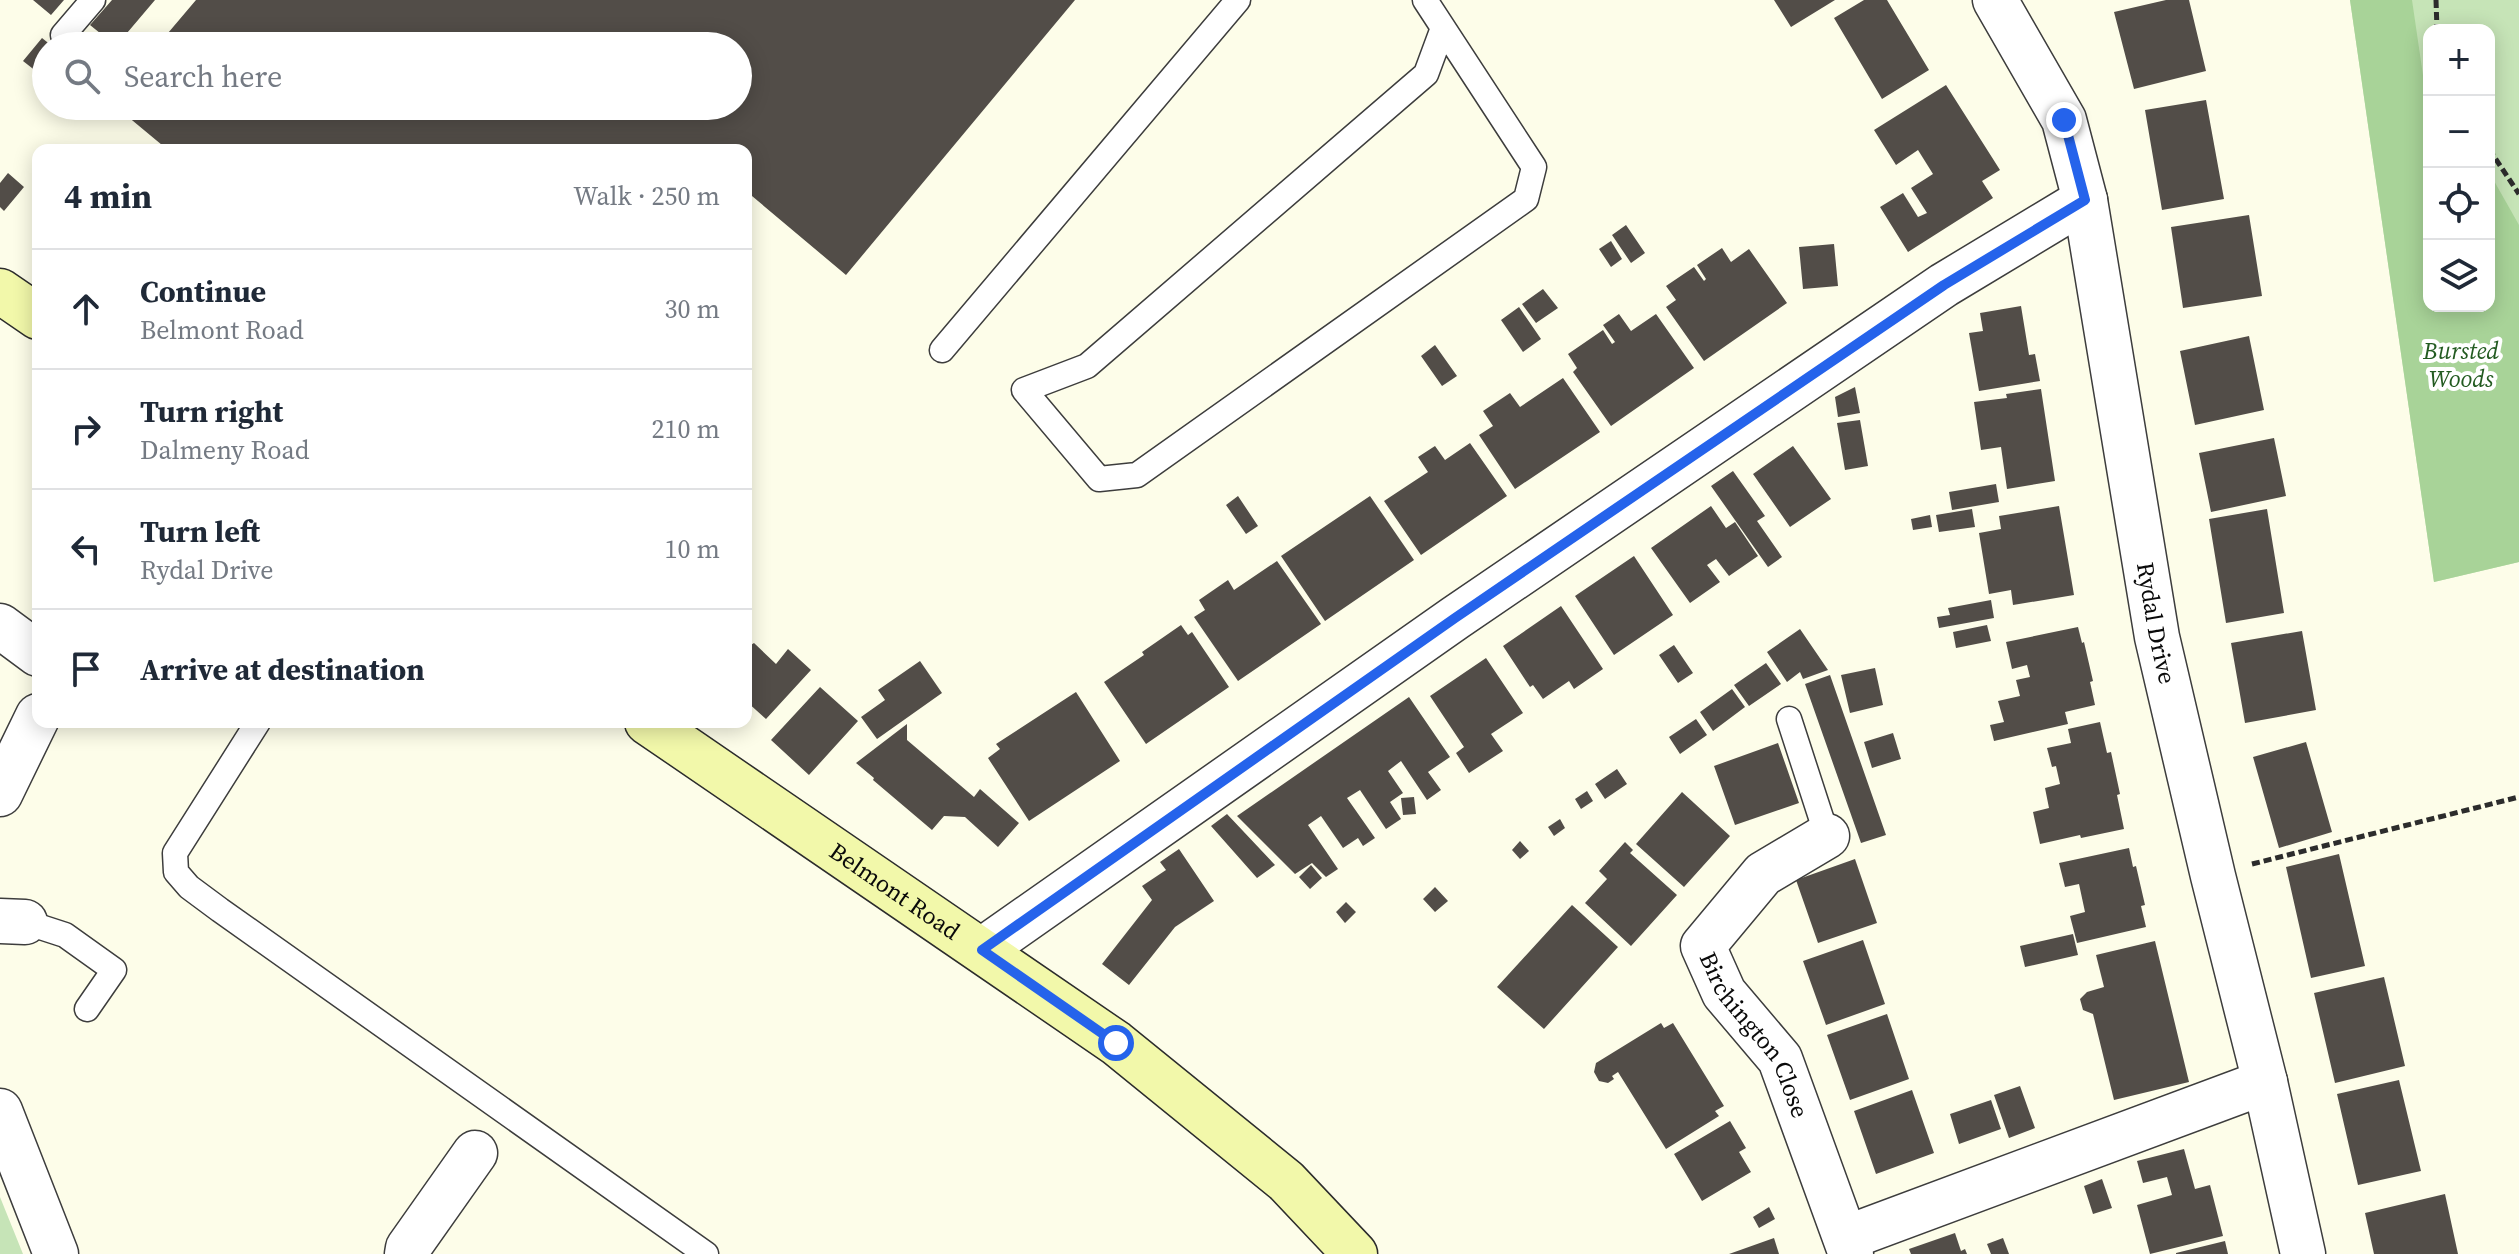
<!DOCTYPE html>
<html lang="en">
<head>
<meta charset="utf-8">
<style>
	:root { --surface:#fff; --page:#f6f6f7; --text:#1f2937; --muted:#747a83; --line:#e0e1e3 }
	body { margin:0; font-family:"Source Serif 4",serif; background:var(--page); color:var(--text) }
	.controls { position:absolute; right:24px; top:24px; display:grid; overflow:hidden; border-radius:16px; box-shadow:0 4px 20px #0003 }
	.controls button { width:72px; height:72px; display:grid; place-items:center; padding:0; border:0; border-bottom:2px solid var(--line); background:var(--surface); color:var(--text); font:40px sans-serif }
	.stop { position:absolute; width:24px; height:24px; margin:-18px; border:6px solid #2563eb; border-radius:50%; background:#fff }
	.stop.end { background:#2563eb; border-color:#fff; box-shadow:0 2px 8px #0008 }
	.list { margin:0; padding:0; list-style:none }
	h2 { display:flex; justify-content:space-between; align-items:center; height:104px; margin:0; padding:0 32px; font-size:34px }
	h2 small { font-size:26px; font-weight:400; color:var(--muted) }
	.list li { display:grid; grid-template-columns:52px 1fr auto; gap:24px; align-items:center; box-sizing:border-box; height:120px; padding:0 32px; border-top:2px solid var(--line) }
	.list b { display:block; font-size:30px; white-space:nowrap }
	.list p { margin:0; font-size:26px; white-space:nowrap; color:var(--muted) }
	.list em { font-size:26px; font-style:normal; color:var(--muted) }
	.icon { flex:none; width:44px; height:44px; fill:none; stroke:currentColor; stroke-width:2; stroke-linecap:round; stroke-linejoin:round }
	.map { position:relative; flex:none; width:2519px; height:1254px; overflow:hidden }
	.search { position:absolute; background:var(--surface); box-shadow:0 4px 20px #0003; left:32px; top:32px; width:720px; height:88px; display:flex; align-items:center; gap:20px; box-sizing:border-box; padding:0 28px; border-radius:44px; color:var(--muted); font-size:30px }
	.panel { position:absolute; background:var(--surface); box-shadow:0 4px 20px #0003; left:32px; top:144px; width:720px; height:584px; border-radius:16px }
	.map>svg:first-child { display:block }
	.green { fill:#c6e4b7; fill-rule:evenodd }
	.forest { fill:#a8d398 }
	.building { fill:#524d48 }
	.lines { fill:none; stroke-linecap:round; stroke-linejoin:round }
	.lane-casing { stroke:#3d3d3d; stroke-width:27 }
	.street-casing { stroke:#3d3d3d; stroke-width:47 }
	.secondary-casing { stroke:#2c2c2c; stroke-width:47 }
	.path { stroke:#2c2c2c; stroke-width:5; stroke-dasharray:8 4; stroke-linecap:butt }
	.lane { stroke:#fff; stroke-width:24 }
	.street { stroke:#fff; stroke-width:44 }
	.secondary { stroke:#f2f8aa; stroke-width:44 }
	.route { stroke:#2563eb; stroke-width:10 }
	.labels { text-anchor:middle; stroke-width:8; stroke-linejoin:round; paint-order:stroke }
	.park-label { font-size:24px; font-style:italic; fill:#235b21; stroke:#fff }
	.street-label { font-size:24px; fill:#0a0a0a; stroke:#fff }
</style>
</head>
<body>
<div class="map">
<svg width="2519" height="1254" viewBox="0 0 2519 1254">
	<rect width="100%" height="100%" fill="#fdfde9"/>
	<!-- green -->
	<path class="green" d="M2350 0H2519V562L2434 582ZM2429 30H2489V306H2429Z
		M0 1197 23 1254H0Z"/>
	<!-- forest -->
	<path class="forest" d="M2350 0H2412L2425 89 2429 94V306H2489V172L2519 225V562L2434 582Z"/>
	<!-- building -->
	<path class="building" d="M33 0H64L51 15Z
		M112 0H155L116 46 90 25Z
		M196 0H1075L846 275 746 191V150H168L115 106H738V46H157Z
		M1774 0H1835L1791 27Z
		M1864 0H1887L1929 70 1882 99 1834 18Z
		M2166 0H2189L2206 71 2134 89 2114 12Z
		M42 38 52 46H46V79L23 61Z
		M1946 85 2000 170 1982 181 1993 198 1908 252 1880 207 1903 193 1918 217 1927 213 1911 188 1933 174 1918 150 1896 165 1874 130Z
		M2206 100 2224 199 2162 210 2145 110Z
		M8 173 24 187 4 211 0 207V183Z
		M2249 215 2262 296 2183 308 2171 227Z
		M1626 225 1645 253 1631 263 1612 235Z
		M1611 241 1622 259 1611 267 1599 249Z
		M1834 244 1838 286 1803 289 1799 247Z
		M1722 248 1731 262 1749 249 1787 303 1704 361 1666 307 1676 300 1666 286 1694 267 1704 281 1706 279 1697 265Z
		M1543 289 1558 308 1536 323 1522 304Z
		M2021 306 2029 355 2035 354 2040 381 1979 391 1969 333 1983 331 1980 313Z
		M1519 307 1541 339 1523 352 1501 320Z
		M1619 314 1631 331 1656 314 1694 368 1611 426 1573 372 1577 368 1568 354 1603 330 1612 344 1615 342 1603 325Z
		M2249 336 2264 410 2195 425 2180 351Z
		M1435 345 1457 376 1442 386 1421 356Z
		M1563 378 1600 432 1515 489 1479 435 1493 426 1483 411 1510 393 1520 407Z
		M1855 387 1860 413 1838 417 1835 397Z
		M2041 389 2055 481 2007 489 2001 447 1981 450 1974 402 2007 398 2006 394Z
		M1860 420 1868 466 1845 470 1837 423Z
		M2274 438 2286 496 2211 512 2199 453Z
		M1470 443 1507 496 1421 555 1384 501 1428 472 1418 457 1435 446 1445 460Z
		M1793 446 1831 499 1790 527 1753 474Z
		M1733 471 1765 516 1757 521 1782 557 1768 567 1711 486Z
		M1996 484 1999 502 1952 510 1949 492Z
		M1238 496 1258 526 1246 534 1226 505Z
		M1370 496 1414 560 1325 621 1281 556Z
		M1711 506 1726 528 1735 522 1758 556 1729 576 1716 559 1707 565 1720 582 1690 603 1651 548Z
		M2059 506 2074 595 2013 605 2011 590 1989 594 1979 533 2001 529 1999 516Z
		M1972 509 1975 527 1939 532 1936 515Z
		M2267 509 2284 613 2226 623 2209 519Z
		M1930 515 1932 527 1913 530 1911 519Z
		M1634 556 1673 615 1614 655 1575 596Z
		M1277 561 1321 624 1238 681 1194 617 1205 610 1199 600 1228 580 1234 590Z
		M1991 600 1994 618 1939 628 1937 617 1950 615 1948 608Z
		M1561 606 1603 669 1574 689 1569 681 1543 699 1533 685 1530 687 1503 646Z
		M1181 625 1188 635 1192 632 1229 687 1146 744 1104 682 1144 655 1142 652Z
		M1987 625 1991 641 1956 648 1953 632Z
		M2078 627 2082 643 2084 642 2093 681 2090 682 2095 705 2065 712 2068 724 1994 741 1990 725 2004 722 1998 701 2020 696 2016 680 2030 677 2027 665 2012 669 2006 642Z
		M1800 629 1828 670 1803 679 1800 672 1787 682 1767 652Z
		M2302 631 2316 710 2245 723 2231 643Z
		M754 643 776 664 788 649 811 670 766 719 746 701V648Z
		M1674 645 1693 673 1678 683 1659 655Z
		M1486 658 1523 713 1491 734 1503 751 1469 773 1456 753 1464 747 1430 696Z
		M920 661 942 693 877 739 861 717 885 700 878 690Z
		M1766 663 1781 684 1749 706 1734 685Z
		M1875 668 1883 705 1850 713 1841 675Z
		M1830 675 1886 835 1861 843 1805 684Z
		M820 687 858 721 809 775 771 740Z
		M1732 689 1745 707 1713 731 1700 712Z
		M1076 692 1120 761 1029 821 988 758 1000 749 996 744Z
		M1409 697 1450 757 1428 772 1441 790 1427 800 1401 761 1388 771 1403 793 1390 802 1401 819 1386 829 1360 790 1347 798 1375 838 1363 846 1358 838 1343 848 1321 816 1308 825 1338 869 1326 877 1312 863 1295 874 1237 816Z
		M1696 719 1707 735 1680 754 1669 737Z
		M2100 722 2107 753 2111 752 2120 794 2117 795 2124 829 2081 838 2080 835 2040 844 2033 812 2049 808 2045 788 2060 784 2056 766 2052 767 2047 748 2071 743 2068 729Z
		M907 724V740L974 797 980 789 1019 823 998 847 965 817 944 816 932 830 873 780 874 778 856 763Z
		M1893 733 1901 759 1872 768 1864 742Z
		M2306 742 2332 832 2279 848 2253 757Z
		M1778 743 1799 803 1735 825 1714 766Z
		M1617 769 1627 784 1605 799 1595 784Z
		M1587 791 1593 801 1581 809 1575 799Z
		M1682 792 1730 836 1684 887 1636 844Z
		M1414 797 1416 814 1403 815 1401 798Z
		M1227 814 1275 865 1257 878 1211 826Z
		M1560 819 1565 828 1554 836 1548 827Z
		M1520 841 1529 851 1520 859 1512 850Z
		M1625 842 1633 850 1630 853 1677 895 1631 946 1585 903 1607 879 1599 871Z
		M2129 848 2133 867 2136 866 2145 905 2141 906 2146 927 2077 943 2070 916 2085 912 2079 884 2065 887 2059 863Z
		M1179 849 1214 901 1175 927 1129 985 1102 964 1152 900 1142 886 1166 870 1160 862Z
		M2339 854 2365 966 2311 978 2286 867Z
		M1855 859 1877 923 1818 943 1796 880Z
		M1311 865 1322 878 1310 889 1299 877Z
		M1435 887 1448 901 1435 912 1423 899Z
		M1346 902 1356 912 1345 923 1336 912Z
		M1572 905 1618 947 1544 1029 1497 987Z
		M2073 934 2078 955 2025 967 2020 946Z
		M1863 940 1885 1004 1826 1025 1803 961Z
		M2155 941 2189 1082 2114 1100 2093 1014 2083 1010 2080 999 2087 992 2104 987 2096 955Z
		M2384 977 2405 1066 2335 1083 2314 993Z
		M1887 1014 1909 1079 1850 1100 1827 1035Z
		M1661 1023 1664 1028 1673 1023 1724 1106 1715 1111 1719 1116 1666 1149 1618 1072 1612 1076 1614 1079 1608 1083 1599 1081 1594 1072 1596 1063Z
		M2399 1080 2421 1171 2358 1185 2337 1094Z
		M2020 1086 2035 1128 2009 1138 1994 1095Z
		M1912 1090 1934 1153 1876 1174 1854 1111Z
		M1991 1100 2001 1129 1959 1144 1950 1114Z
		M1730 1121 1746 1148 1739 1152 1751 1172 1702 1201 1674 1154Z
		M2184 1149 2195 1189 2210 1185 2223 1236 2150 1254 2137 1205 2172 1195 2167 1177 2143 1183 2137 1161Z
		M2102 1179 2112 1208 2093 1214 2084 1186Z
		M2445 1194 2458 1254H2374L2365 1213Z
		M1769 1207 1775 1219 1759 1228 1753 1217Z
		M1955 1233 1961 1251 1965 1249 1967 1254H1911L1909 1249Z
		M1774 1238 1779 1254H1729Z
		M2003 1238 2009 1254H1991L1987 1244Z
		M2225 1241 2228 1254H2176V1253Z"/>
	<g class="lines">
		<defs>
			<path id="lane" d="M1425 0 1534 167 1526 199 1137 475 1099 479 1024 390 1087 366 1426 74 1443 28
				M63 35 93 0
				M942 350 1238 0
				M1789 719 1827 836
				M258 722 175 853 176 872 189 887 220 910 706 1254
				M25 922 65 935 114 970 87 1009"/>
			<g id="street">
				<path id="s1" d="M1995 0 2064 120 2085 200 2157 637 2213 876 2265 1082 2303 1254"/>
				<path d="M0 626 38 654"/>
				<path d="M0 794 38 716"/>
				<path id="s2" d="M1827 836 1763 874 1703 946 1724 993 1780 1059 1851 1254"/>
				<path d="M0 921 25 922"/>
				<path d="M982 950 1455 618 1944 285 2085 200"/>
				<path d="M0 1111 56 1254"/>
				<path d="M1846 1238 2265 1082"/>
				<path d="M407 1254 408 1248 475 1153"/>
			</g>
			<g id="secondary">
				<path d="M0 291 38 317"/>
				<path id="s3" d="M647 722 1116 1043 1286 1181 1355 1254"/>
			</g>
		</defs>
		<!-- lane casing -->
		<use href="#lane" class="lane-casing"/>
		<!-- street casing -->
		<use href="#street" class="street-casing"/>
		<!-- secondary casing -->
		<use href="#secondary" class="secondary-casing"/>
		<!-- path -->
		<path class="path" d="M2436 0 2437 30
			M2489 149 2519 194
			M2252 864 2519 797"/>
		<!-- lane -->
		<use href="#lane" class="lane"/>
		<!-- street -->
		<use href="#street" class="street"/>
		<!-- secondary -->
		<use href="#secondary" class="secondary"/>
	</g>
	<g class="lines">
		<!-- route -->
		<path class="route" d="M1116 1043 982 950 1455 618 1944 285 2085 200 2064 120"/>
	</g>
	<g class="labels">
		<!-- park labels -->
		<g class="park-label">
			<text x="2461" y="359">Bursted<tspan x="2461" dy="28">Woods</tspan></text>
		</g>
		<!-- street labels -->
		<g class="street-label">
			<text dy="8" stroke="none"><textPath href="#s1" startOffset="650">Rydal Drive</textPath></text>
			<text dy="8" stroke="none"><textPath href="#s3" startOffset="300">Belmont Road</textPath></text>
			<text dy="8" stroke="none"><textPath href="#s2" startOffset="272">Birchington Close</textPath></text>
		</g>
	</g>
</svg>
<div class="controls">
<button>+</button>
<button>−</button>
<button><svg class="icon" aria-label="locate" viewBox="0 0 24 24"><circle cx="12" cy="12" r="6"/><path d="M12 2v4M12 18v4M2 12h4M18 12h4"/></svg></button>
<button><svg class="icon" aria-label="layers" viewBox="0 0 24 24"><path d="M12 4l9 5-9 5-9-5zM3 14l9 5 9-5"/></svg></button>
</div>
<div class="stop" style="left:1116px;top:1043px"></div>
<div class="stop end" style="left:2064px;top:120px"></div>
<div class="search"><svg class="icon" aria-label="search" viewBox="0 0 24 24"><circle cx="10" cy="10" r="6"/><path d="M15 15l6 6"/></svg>Search here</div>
<section class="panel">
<h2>4 min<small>Walk · 250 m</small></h2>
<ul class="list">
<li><svg class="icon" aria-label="ahead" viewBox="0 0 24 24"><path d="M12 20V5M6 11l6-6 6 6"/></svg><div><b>Continue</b><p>Belmont Road</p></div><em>30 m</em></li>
<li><svg class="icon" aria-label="right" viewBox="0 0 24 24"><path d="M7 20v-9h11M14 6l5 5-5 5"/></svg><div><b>Turn right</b><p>Dalmeny Road</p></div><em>210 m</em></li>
<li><svg class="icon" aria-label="left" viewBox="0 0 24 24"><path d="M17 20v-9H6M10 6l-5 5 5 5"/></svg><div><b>Turn left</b><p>Rydal Drive</p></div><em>10 m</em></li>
<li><svg class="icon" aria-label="arrive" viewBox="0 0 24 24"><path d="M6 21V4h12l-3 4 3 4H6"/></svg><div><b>Arrive at destination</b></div></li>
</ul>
</section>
</div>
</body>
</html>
